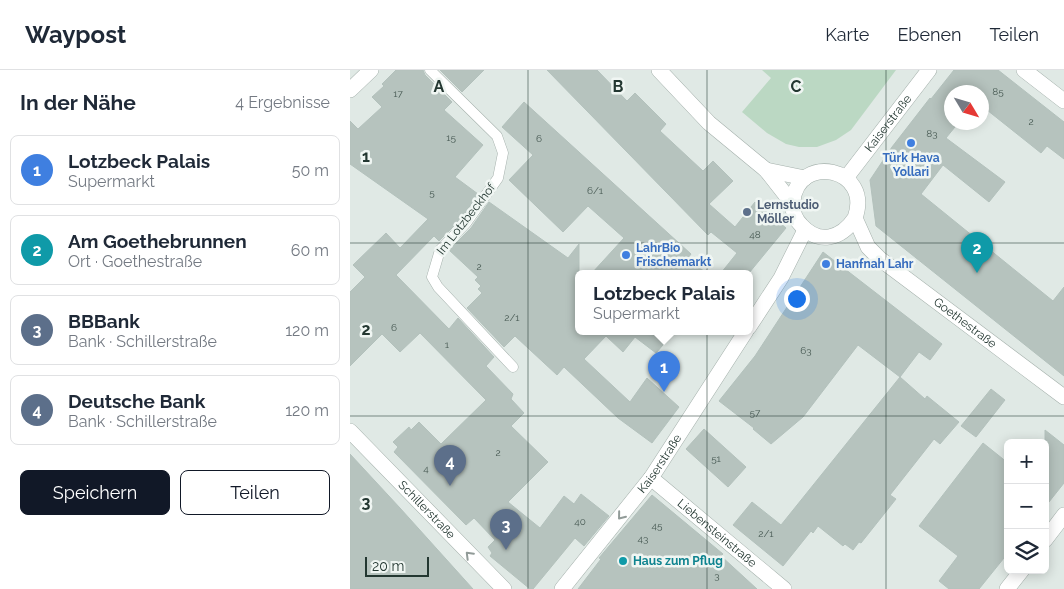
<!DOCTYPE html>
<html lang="de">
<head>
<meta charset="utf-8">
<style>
	:root { --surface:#fff; --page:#f6f6f7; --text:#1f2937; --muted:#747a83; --line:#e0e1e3; --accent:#111827 }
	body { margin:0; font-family:Raleway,sans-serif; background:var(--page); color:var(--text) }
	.controls { position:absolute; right:15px; bottom:15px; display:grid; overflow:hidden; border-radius:8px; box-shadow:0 2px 12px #0003 }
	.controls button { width:45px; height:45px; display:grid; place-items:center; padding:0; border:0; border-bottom:1px solid var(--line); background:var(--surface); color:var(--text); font:25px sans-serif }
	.compass { position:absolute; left:594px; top:15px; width:45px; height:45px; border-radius:50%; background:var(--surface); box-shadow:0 2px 12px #0003; rotate:128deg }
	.scale { position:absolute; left:15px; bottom:12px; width:64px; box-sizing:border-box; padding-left:5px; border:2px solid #233731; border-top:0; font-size:14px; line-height:18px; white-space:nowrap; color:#233731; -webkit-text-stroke:4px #f0f6f3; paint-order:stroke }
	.you { position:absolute; left:446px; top:228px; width:18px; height:18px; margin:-12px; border:4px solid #fff; border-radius:50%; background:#1a73e8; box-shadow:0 0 0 8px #1a73e833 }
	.badge { display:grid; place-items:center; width:32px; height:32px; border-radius:50%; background:var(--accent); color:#fff; font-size:16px; font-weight:700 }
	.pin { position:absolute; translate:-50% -41px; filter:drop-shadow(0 1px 2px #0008) }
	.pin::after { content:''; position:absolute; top:26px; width:18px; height:15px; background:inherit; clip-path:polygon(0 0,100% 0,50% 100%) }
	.popup { position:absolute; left:225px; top:200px; width:178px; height:65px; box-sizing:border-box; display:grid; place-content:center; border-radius:8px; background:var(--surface); filter:drop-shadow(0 1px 4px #0005); font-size:16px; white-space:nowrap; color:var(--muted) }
	.popup b { font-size:19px; color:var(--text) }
	.popup::after { content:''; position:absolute; left:50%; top:100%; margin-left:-10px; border:10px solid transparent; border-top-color:var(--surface) }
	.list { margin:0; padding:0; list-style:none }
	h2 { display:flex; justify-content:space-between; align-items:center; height:65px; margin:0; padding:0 20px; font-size:21px }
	h2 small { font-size:16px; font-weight:400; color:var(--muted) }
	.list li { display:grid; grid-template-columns:32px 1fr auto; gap:15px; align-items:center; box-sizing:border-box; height:70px; margin:0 10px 10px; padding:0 10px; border:1px solid var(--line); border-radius:8px }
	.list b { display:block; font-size:19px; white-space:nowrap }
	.list p { margin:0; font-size:16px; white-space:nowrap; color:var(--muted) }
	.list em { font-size:16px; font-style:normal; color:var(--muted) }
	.actions { display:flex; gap:10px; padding:15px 20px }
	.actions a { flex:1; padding:11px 0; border:1px solid var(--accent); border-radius:8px; text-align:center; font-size:18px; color:var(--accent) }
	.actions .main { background:var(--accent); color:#fff }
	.icon { flex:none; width:28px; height:28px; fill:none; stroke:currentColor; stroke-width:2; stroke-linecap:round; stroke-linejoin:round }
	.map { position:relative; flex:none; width:714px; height:519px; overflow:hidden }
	header { display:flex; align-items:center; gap:30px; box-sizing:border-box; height:70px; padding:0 25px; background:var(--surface); border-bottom:1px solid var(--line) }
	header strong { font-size:24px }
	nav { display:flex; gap:28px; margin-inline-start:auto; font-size:18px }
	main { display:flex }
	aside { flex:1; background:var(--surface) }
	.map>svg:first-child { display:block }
	.green { fill:#bbd8c3 }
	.building { fill:#b6c3be; stroke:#b3c1bc }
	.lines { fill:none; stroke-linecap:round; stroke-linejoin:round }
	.service-casing { stroke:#a4b0ab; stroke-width:11 }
	.minor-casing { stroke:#a4b0ab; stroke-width:16 }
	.tertiary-casing { stroke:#a4b0ab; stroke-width:16 }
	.service { stroke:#fff; stroke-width:10 }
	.minor { stroke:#fff; stroke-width:15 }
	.tertiary { stroke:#fff; stroke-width:15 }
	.oneway { stroke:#919b98 }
	.grid { fill:none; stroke:#233731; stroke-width:1; stroke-opacity:0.55 }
	.shop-dot { fill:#3f7fe0; stroke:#f0f6f3; stroke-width:2 }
	.service-dot { fill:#5c6f8a; stroke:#f0f6f3; stroke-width:2 }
	.culture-dot { fill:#0f9aa8; stroke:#f0f6f3; stroke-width:2 }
	.labels { text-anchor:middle; stroke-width:5; stroke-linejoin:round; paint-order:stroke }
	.number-label { font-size:10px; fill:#485a54 }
	.street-label { font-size:12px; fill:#233731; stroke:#f0f6f3 }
	.shop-label { font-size:12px; font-weight:bold; fill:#366cbe; stroke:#f0f6f3; text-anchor:start }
	.service-label { font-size:12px; font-weight:bold; fill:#4e5e75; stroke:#f0f6f3; text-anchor:start }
	.culture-label { font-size:12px; font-weight:bold; fill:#0d838f; stroke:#f0f6f3; text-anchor:start }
	.grid-label { font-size:16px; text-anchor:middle; font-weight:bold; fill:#233731; stroke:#f0f6f3; stroke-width:5; stroke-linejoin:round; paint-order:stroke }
</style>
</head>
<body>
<header>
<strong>Waypost</strong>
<nav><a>Karte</a><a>Ebenen</a><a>Teilen</a></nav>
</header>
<main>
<aside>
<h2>In der Nähe<small>4 Ergebnisse</small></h2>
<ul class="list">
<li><span class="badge" style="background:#3f7fe0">1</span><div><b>Lotzbeck Palais</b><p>Supermarkt</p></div><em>50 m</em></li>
<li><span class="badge" style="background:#0f9aa8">2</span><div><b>Am Goethebrunnen</b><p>Ort · Goethestraße</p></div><em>60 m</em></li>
<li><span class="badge" style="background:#5c6f8a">3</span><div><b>BBBank</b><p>Bank · Schillerstraße</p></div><em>120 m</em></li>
<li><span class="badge" style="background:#5c6f8a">4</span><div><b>Deutsche Bank</b><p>Bank · Schillerstraße</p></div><em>120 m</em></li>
</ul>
<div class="actions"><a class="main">Speichern</a><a>Teilen</a></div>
</aside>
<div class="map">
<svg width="714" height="519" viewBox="0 0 714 519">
	<rect width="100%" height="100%" fill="#e0e9e5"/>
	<!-- green -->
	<path class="green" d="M412 0H546L501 60 486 70 467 77H449L436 74 417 63 392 42 421 8Z"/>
	<!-- building -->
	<path class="building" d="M46 0H73L75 5 102 32 94 40 133 75 105 107 128 124 111 149 89 171 84 166 46 205 99 259 108 248 144 287 136 296 163 324 161 329 174 343 161 356 198 392 158 432 190 458 214 426 224 434 231 424 259 446 234 476 225 468 183 519H180L140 486 142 483 138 477 145 470 124 448 116 455 44 382 48 377 43 372 59 357 61 360 69 352 91 374 136 330 70 263 50 282 32 264 0 296V222L15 207 3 195 36 163 50 178 78 149 0 94V51L8 59 32 37 22 27 34 16 32 14Z
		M90 0H134L112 22Z
		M197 0H247L277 31 285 23 316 54 310 61 353 101 363 91 383 111 359 134 385 157 405 132 436 158 399 203H371L387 183 361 162 358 165Z
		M604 0H648L714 52V89L697 76 691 83 632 36V22H602V52H609L596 68 655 112 639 132 593 95 571 124 703 231 714 217V306L526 156 520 110 542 77 580 28 581 29Z
		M174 32 341 184 338 188 356 203H242L274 168 238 136 213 162 159 110 183 85 152 57Z
		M139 132 218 188 229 174V261H310L319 268 306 283 285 267 273 282 256 266 234 289 280 332 297 308 329 337 302 373 268 348 214 297 207 305 165 266 154 277 117 238 132 223 128 219 131 216 125 210 128 207 99 180 121 158Z
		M473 182 592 274 580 290 569 282 550 307 508 275 453 347 421 374 403 359 404 358 369 331 405 286Z
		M550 307 575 329 577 326 609 352 590 374 584 369 540 425 546 429 511 473 509 472 503 480 495 474 493 476 468 456 463 463 461 461 433 496 383 455 402 432 431 455Z
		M641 319 655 330 626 367 611 356Z
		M354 359 396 397 378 417 336 379Z
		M695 360 714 375V413L695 437Z
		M633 373 658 393V483L629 519H599L589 511 608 486 569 456Z
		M0 384 50 438 123 519H0Z
		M302 425 373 484 371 486 407 519H228L251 489 249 488Z"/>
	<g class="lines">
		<defs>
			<path id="service" d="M80 0 147 66 153 83 148 108 116 153 90 180 82 207 88 217 163 297"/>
			<g id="minor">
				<path d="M674 0 714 31"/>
				<path d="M0 20 21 0"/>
				<path d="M399 257 431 208 455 160"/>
				<path id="s1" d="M0 361 154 519"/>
				<path id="s2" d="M301 408 434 519"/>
				<path id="s3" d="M212 519 301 408 396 261"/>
			</g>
			<g id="tertiary">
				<path d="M309 0 359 53 416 100 442 133"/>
				<path d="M416 100 455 108"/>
				<path id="s4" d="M496 108 579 0"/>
				<path id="s5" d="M505 148C491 169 469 175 451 155 445 149 442 140 443 131 448 83 523 97 505 148L518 177 530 189 714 327"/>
				<path d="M695 470 714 445"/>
				<path d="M657 519 672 500"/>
			</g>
		</defs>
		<!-- service casing -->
		<use href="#service" class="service-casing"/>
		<!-- minor casing -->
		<use href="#minor" class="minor-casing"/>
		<!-- tertiary casing -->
		<use href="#tertiary" class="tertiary-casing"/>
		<!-- service -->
		<use href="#service" class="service"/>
		<!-- minor -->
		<use href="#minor" class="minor"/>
		<!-- tertiary -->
		<use href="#tertiary" class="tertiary"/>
	</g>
	<!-- one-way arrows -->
	<defs><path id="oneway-chevron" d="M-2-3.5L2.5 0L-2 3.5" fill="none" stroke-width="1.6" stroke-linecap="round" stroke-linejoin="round" transform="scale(1.25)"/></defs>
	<g class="oneway">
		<use href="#oneway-chevron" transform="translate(271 446) rotate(129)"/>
		<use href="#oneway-chevron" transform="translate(119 485) rotate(-135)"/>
	</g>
	<!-- grid -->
	<path class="grid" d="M178 0V519M357 0V519M536 0V519M0 173H714M0 346H714"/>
	<!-- markers -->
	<g class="shop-dot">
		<circle cx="561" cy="73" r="5"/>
		<circle cx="276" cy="185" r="5"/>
		<circle cx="476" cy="194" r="5"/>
	</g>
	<circle class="service-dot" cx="397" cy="142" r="5"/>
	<circle class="culture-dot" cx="273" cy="491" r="5"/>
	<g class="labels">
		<!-- number labels -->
		<g class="number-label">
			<text x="648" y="25">85</text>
			<text x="48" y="27">17</text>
			<text x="681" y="55">2</text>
			<text x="582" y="67">83</text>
			<text x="101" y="71">15</text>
			<text x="189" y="72">6</text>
			<text x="245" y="124">6/1</text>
			<text x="82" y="126">5</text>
			<text x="405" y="168">48</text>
			<text x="129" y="200">2</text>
			<text x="162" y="251">2/1</text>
			<text x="44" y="261">6</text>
			<text x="97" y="278">1</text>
			<text x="456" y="284">63</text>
			<text x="405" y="346">57</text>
			<text x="148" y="386">2</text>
			<text x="366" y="392">51</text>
			<text x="76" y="402">4</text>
			<text x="230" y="455">40</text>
			<text x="307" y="459">45</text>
			<text x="416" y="467">2/1</text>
			<text x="293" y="472">43</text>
			<text x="367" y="509">3</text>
		</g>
		<!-- street labels -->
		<g class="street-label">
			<text dy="4" stroke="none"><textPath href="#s4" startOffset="69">Kaiserstraße</textPath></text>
			<text transform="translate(116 149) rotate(-52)" y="4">Im Lotzbeckhof</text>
			<text dy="4" stroke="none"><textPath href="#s5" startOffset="360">Goethestraße</textPath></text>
			<text dy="4" stroke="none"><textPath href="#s3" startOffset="159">Kaiserstraße</textPath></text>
			<text dy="4" stroke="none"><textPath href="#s1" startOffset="110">Schillerstraße</textPath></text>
			<text dy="4" stroke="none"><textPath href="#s2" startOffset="86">Liebensteinstraße</textPath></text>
		</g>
		<!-- shop labels -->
		<g class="shop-label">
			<text x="561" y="92" text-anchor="middle">Türk Hava<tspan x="561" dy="14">Yollari</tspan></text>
			<text x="286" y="182">LahrBio<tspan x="286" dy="14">Frischemarkt</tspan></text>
			<text x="486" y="198">Hanfnah Lahr</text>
		</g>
		<!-- service labels -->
		<g class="service-label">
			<text x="407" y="139">Lernstudio<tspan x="407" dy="14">Möller</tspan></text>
		</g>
		<!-- culture labels -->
		<g class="culture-label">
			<text x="283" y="495">Haus zum Pflug</text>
		</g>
	</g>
	<g class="grid-label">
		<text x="89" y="22">A</text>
		<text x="268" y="22">B</text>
		<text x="446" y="22">C</text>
		<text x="16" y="92">1</text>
		<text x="16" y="265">2</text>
		<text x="16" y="438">3</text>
	</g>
</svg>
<div class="controls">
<button>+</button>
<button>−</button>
<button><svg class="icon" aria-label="layers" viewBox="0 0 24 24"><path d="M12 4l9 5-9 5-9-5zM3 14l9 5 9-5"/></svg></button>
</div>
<svg class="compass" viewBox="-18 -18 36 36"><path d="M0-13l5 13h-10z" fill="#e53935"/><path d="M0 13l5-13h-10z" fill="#747a83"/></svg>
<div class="scale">20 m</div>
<div class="you"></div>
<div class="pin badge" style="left:314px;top:322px;background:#3f7fe0">1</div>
<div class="popup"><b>Lotzbeck Palais</b>Supermarkt</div>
<div class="pin badge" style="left:627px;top:203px;background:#0f9aa8">2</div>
<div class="pin badge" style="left:156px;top:480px;background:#5c6f8a">3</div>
<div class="pin badge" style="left:100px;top:416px;background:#5c6f8a">4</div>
</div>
</main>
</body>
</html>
